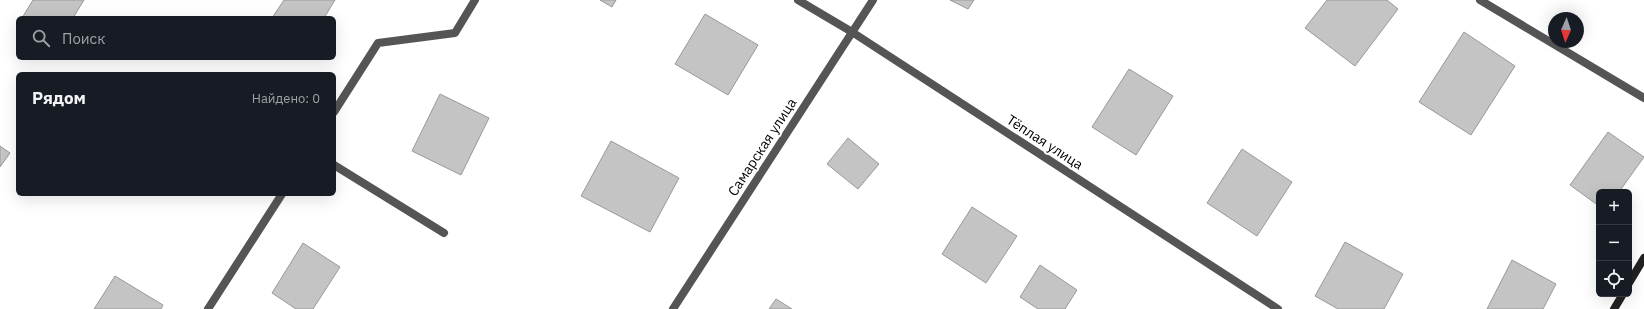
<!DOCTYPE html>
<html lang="ru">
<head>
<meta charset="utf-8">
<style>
	:root { --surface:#171b24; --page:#20242c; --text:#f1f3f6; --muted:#9ea1a6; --line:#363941 }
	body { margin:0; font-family:"IBM Plex Sans",sans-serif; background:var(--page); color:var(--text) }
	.controls { position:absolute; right:12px; bottom:12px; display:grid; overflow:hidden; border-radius:6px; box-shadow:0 4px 16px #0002 }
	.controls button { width:36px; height:36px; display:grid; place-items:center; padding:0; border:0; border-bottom:1px solid var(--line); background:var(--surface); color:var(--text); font:20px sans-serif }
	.compass { position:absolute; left:1548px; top:12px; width:36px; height:36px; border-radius:50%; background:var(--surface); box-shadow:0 4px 16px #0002; rotate:183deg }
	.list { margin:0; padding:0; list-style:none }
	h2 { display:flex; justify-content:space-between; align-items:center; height:52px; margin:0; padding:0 16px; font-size:17px }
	h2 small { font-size:13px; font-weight:400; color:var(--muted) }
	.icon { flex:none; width:22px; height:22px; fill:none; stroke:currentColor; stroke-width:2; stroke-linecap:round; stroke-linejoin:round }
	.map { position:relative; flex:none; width:1644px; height:309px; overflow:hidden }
	.search { position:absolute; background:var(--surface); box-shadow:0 4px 16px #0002; left:16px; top:16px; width:320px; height:44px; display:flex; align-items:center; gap:10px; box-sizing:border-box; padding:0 14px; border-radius:6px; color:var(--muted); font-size:15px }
	.panel { position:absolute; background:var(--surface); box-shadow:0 4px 16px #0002; left:16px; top:72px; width:320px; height:124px; border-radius:6px }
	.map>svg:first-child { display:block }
	.building { fill:#c4c4c4; stroke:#999 }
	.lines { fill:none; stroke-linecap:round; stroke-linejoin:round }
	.lane { stroke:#555; stroke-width:8 }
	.street { stroke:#555; stroke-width:8 }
	.secondary { stroke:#222; stroke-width:8 }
	.labels { text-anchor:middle; stroke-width:4; stroke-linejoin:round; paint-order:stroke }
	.street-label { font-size:14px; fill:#000; stroke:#fff }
</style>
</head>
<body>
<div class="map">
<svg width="1644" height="309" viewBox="0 0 1644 309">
	<rect width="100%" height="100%" fill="#fff"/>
	<!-- building -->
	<path class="building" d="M33 0H84L73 18H22Z
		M284 0H335L324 18H272Z
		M600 0H616L612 7Z
		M950 0H974L968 9Z
		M1327 0H1387L1398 9 1355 66 1305 28Z
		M705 14 758 45 728 95 675 64Z
		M1464 32 1515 66 1471 135 1419 102Z
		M1129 69 1173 96 1136 155 1092 127Z
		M440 94 489 118 461 175 412 151Z
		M1608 132 1644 157 1619 192H1599V206L1570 185Z
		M848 138 879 164 858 189 827 164Z
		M611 141 679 178 650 232 581 196Z
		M0 146 10 153 0 167Z
		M1242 149 1292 182 1257 236 1207 203Z
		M972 207 1017 236 986 283 942 254Z
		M1345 242 1403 274 1384 309H1338L1315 296Z
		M303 243 340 267 313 309H296L272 293Z
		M1512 260 1556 284 1543 309H1487Z
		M1040 265 1077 290 1065 309H1038L1020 297Z
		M115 276 163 305 161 309H94Z
		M776 299 792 309H769Z"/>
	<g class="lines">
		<!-- lane -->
		<path class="lane" d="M334 165 444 233"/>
		<!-- street -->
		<path class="street" d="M798 0 852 32 1278 309
			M1480 0 1644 98
			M334 112 378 43 455 33 475 0
			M208 309 282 194
			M673 309 873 0"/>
		<!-- secondary -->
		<path class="secondary" d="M1629 283 1644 258
			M1614 309 1623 294"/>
	</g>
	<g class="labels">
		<!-- street labels -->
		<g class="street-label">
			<text transform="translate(1045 142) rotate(33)" y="5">Тёплая улица</text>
			<text transform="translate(762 147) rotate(-57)" y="5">Самарская улица</text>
		</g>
	</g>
</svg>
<div class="controls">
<button>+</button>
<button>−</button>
<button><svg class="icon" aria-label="locate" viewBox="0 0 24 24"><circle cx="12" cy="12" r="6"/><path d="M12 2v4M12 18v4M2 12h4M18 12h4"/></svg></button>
</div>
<svg class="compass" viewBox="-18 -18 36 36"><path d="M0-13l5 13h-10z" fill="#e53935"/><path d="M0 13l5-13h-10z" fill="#9ea1a6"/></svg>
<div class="search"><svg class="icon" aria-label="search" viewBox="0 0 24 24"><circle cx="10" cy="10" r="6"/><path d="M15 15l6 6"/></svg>Поиск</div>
<section class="panel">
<h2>Рядом<small>Найдено: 0</small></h2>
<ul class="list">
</ul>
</section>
</div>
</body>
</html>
